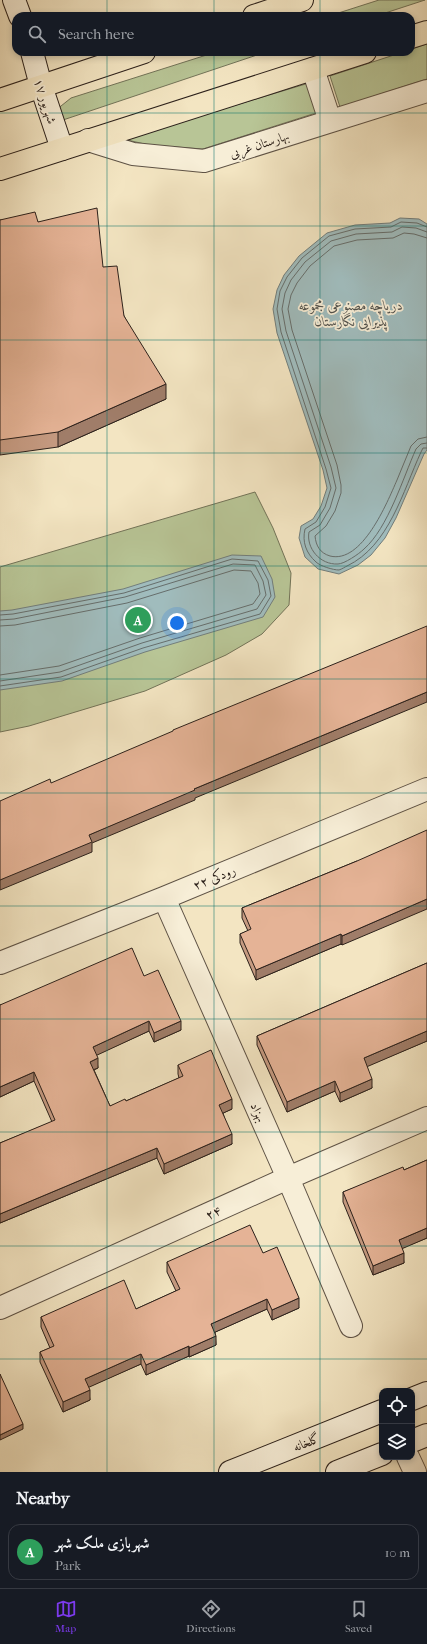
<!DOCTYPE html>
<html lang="en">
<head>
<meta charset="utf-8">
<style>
	:root { --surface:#171b24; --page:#20242c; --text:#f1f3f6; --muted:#9ea1a6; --line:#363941; --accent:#7c3aed }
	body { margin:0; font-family:"IM FELL French Canon",Amiri,serif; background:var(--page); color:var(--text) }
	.controls { position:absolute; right:12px; bottom:12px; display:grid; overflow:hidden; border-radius:8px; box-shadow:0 2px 6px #0003 }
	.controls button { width:36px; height:36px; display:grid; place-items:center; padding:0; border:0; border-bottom:1px solid var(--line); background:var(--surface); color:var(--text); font:20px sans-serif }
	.you { position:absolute; left:177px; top:623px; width:14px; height:14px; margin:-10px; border:3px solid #fff; border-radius:50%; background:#1a73e8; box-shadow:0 0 0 6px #1a73e833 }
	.badge { display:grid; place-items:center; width:26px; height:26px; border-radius:50%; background:var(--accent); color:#fff; font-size:13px; font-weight:700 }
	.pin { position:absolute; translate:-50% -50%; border:2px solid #fff; box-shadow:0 1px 4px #0006 }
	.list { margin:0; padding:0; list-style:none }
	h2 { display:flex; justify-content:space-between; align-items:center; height:52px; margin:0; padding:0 16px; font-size:17px }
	h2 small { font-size:13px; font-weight:400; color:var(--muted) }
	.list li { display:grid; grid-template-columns:26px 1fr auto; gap:12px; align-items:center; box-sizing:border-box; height:56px; margin:0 8px 8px; padding:0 8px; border:1px solid var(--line); border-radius:12px }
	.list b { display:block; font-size:15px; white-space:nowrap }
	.list p { margin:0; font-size:13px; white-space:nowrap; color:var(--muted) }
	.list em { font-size:13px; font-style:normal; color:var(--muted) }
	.icon { flex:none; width:22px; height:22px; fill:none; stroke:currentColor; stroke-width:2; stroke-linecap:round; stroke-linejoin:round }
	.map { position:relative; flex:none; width:427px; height:1472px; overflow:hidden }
	.search { position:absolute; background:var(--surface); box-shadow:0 2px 6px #0003; left:12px; right:12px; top:12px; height:44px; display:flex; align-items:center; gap:10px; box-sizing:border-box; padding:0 14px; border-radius:12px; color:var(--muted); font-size:15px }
	.sheet { height:116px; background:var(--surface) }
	nav { display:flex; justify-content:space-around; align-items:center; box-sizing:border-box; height:56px; border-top:1px solid var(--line); background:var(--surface); font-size:11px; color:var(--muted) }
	nav a { display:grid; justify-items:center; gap:2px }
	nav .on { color:var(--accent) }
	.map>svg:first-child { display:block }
	.green { fill:#b8c596; stroke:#727358 }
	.water { fill:#a0bcbd; stroke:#727e7c }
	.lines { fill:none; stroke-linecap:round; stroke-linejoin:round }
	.shore { stroke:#666e6c; stroke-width:1 }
	.minor-casing { stroke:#5e5245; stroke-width:24 }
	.secondary-casing { stroke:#2c211b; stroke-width:24 }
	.primary-casing { stroke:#2c211b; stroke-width:24 }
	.minor { stroke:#f7eed7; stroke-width:22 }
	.secondary { stroke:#f7eed7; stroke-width:22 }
	.primary { stroke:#f3e5c2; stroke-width:22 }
	.wall { fill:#c59a81; stroke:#2c211b }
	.shaded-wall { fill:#a07d69; stroke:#2c211b }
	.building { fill:#e5b396; stroke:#2c211b }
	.grid { fill:none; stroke:#0f766e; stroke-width:1; stroke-opacity:0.55 }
	.labels { text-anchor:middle; stroke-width:3.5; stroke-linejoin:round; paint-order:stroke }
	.street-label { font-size:13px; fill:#2c211b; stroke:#f7eed7 }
	.water-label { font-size:14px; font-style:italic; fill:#4f504c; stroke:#f7eed7 }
</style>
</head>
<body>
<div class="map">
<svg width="427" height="1472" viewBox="0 0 427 1472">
	<rect width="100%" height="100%" fill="#f3e5c2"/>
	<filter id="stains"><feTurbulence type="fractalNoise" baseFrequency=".005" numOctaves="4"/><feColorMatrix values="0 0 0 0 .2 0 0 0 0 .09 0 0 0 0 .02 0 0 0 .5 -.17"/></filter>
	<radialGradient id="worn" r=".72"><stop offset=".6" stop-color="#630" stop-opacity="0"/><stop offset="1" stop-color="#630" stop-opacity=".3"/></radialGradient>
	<!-- green -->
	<path class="green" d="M379 0H425L376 16H329Z
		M427 44V79L340 107 330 76 403 52H411V49Z
		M216 52H266L60 121 56 110 71 98Z
		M309 83 319 112 203 149 149 145 123 139Z
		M255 492 273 528 291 573 289 605 262 634 226 655 145 691 29 726 0 732V567Z"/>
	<!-- water -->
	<path class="water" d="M400 218 419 219 427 224V450L424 454 396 518 385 538 371 555 358 565 339 574 318 569 305 557 299 538 301 526 313 519 321 506 327 488 323 470 277 333 273 309 277 290 284 275 299 256 327 233 355 225 390 223Z
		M232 555 261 556 272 579 275 597 263 617 145 652 62 681 0 690V611L12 610 123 589Z"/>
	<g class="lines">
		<!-- shore -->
		<path class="shore" d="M427 227 417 223 401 222 391 227 355 229 329 236 302 258 287 277 280 291 277 309 281 332 326 469 331 488 325 507 316 522 305 529C302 542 306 553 316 562 320 566 333 570 339 570 342 569 345 567 347 566 389 546 403 491 421 452L423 448H427
			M427 232 416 228 402 227 392 232 356 234 331 241 305 262 291 280 285 293 282 309 286 331 331 467 336 488 330 508 320 525 309 532C306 548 320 565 338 564 344 564 359 554 364 549 388 528 403 478 416 449L421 444 427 443
			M427 238 414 234 404 233 393 238 357 240 334 246 310 266 297 283 291 295 288 309 292 330 337 465 341 485V493L335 511 326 526 315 536C316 546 320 553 330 556 362 564 387 503 397 480 402 469 406 457 411 446L418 439 427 437
			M0 615 13 614 124 593 232 559 258 561 268 580 271 596 260 614 143 648 61 677 0 686
			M0 620 14 619 125 597 233 564 255 565 263 581 266 595 257 609 142 643 60 672 0 681
			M0 626 15 625 127 603 234 570 251 571 258 583 260 594 253 604 140 638 59 666 0 675"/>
		<defs>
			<path id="minor" d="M313 69 330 121
				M88 140 133 154 204 161 427 91
				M164 898 288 1178 351 1326
				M0 963 164 898 427 789
				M0 1308 288 1178 427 1118
				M408 1457 415 1472"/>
			<path id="secondary" d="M14 0 20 16
				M32 52 41 86 62 149
				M412 1399 427 1393
				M412 1441 427 1435
				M230 1472 382 1411
				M337 1472 382 1454"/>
			<path id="primary" d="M254 16 302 0
				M411 37 427 32
				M0 100 144 52
				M0 169 365 52"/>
		</defs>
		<!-- minor casing -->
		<use href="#minor" class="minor-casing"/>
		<!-- secondary casing -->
		<use href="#secondary" class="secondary-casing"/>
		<!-- primary casing -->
		<use href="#primary" class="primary-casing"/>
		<!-- minor -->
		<use href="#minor" class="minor"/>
		<!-- secondary -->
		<use href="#secondary" class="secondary"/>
		<!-- primary -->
		<use href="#primary" class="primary"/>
	</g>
	<!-- wall -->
	<path class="wall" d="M0 220 38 222 103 267 124 316 166 399 58 447 0 455Z
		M357 861 342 945 341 944 256 980 240 943V934L248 931 242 918V908Z
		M427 963V1041L367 1066 372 1088 340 1102 335 1091 287 1112 257 1045V1036Z
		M144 976 181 1030 154 1042 149 1031 96 1055 98 1068 94 1070 110 1106 126 1101 179 1078 178 1074V1065L232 1109 223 1113 232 1144 164 1174 157 1158 0 1223V1143L52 1122 34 1081 0 1097V1005Z
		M427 1160V1238L402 1248 404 1263 373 1275 343 1202V1192L404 1170Z
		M263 1253 299 1308 272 1320 267 1309 215 1332 216 1345 189 1357V1356L146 1375 141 1364 88 1387 90 1400 63 1412 40 1362V1352L50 1348 41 1327V1317L136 1309 176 1291 167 1272V1262Z"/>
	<!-- shaded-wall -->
	<path class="shaded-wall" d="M166 384V399L58 447V432Z
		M427 692V702L195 798V800L92 843V852L0 890V880L89 835 194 789Z
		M427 899V909L342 945V936Z
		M341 934V944L256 980V970Z
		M149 1021V1031L93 1057V1047Z
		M181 1021V1030L154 1042V1033Z
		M427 1031V1041L364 1068V1058Z
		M98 1058V1068L90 1071V1062Z
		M34 1072V1081L0 1097V1087Z
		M372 1079V1088L340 1102V1093Z
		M335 1081V1091L287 1112V1102Z
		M232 1099V1109L219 1115V1105Z
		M232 1134V1144L164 1174V1164Z
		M157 1148V1158L0 1223V1214Z
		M427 1228V1238L399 1250V1240Z
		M404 1253V1263L373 1275V1266Z
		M299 1298V1308L272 1320V1310Z
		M267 1299V1309L211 1334V1324Z
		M216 1336V1345L189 1357V1348Z
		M189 1346V1356L146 1375V1365Z
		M141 1354V1364L85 1389V1379Z
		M90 1390V1400L63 1412V1402Z
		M23 1424V1429L0 1440V1435Z"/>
	<!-- building -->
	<path class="building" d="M97 208 103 267 117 266 124 316 166 384 58 432 0 440V220L35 212 38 222Z
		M427 626V692L194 789 195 790 89 835 92 842 0 880V801L50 779 51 783 173 731V730Z
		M427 830V899L342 936 341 934 256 970 240 934 251 929 242 908 357 861Z
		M132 948 144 976 158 970 181 1021 154 1033 149 1021 93 1047 98 1058 90 1062 110 1106 125 1099 126 1101 183 1076 178 1065 211 1050 232 1099 219 1105 232 1134 164 1164 157 1148 0 1214V1143L55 1120 34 1072 0 1087V1005Z
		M427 963V1031L364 1058 372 1079 340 1093 335 1081 287 1102 257 1036Z
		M427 1160V1228L399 1240 404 1253 373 1266 343 1192 403 1167 404 1170Z
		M250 1225 263 1253 277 1247 299 1298 272 1310 267 1299 211 1324 216 1336 189 1348V1346L146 1365 141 1354 85 1379 90 1390 63 1402 40 1352 54 1346 41 1317 124 1280 136 1309 180 1289 167 1262Z
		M0 1374 23 1424 0 1435Z"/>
	<!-- grid -->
	<path class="grid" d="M107 0V16M214 0V16M320 0V16M107 52V1472M214 52V1472M320 52V1472M0 113H427M0 226H427M0 340H427M0 453H427M0 566H427M0 679H427M0 793H427M0 906H427M0 1019H427M0 1132H427M0 1246H427M0 1359H427"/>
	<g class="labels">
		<!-- street labels -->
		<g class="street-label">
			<text transform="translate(46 101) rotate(72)" y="5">۱۷ شهریور</text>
			<text transform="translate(259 144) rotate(-18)" y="5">بهارستان غربی</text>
			<text transform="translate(214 877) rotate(-22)" y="5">رودکی ۲۲</text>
			<text transform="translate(259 1112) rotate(66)" y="5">بهزاد</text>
			<text transform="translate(213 1212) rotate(-24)" y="5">۲۴</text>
			<text transform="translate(306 1442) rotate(-22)" y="5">گلخانه</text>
		</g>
		<!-- water labels -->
		<g class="water-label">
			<text x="351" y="310">دریاچه مصنوعی مجموعه<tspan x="351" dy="16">پذیرایی نگارستان</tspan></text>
		</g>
	</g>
	<rect width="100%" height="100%" filter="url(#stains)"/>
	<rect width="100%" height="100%" fill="url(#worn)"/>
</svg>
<div class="controls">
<button><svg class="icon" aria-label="locate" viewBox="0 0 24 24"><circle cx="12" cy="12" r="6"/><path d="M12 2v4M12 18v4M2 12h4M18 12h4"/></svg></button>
<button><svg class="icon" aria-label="layers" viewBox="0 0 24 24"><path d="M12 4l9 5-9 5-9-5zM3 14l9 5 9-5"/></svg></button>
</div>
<div class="you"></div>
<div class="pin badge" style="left:138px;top:620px;background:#2e9e5b">A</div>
<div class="search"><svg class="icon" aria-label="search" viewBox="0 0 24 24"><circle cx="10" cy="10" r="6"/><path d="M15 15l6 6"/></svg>Search here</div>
</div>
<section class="sheet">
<h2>Nearby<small></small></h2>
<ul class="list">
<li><span class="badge" style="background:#2e9e5b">A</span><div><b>شهربازی ملک شهر</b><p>Park</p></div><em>10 m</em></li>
</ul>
</section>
<nav>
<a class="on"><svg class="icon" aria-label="map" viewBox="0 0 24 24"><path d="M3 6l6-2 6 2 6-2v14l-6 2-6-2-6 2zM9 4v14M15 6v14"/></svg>Map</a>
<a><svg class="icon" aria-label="directions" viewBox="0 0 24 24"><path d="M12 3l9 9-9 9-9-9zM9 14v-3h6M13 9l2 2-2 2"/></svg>Directions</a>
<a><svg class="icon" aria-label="saved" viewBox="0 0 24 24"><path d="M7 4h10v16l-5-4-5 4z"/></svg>Saved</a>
</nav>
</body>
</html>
